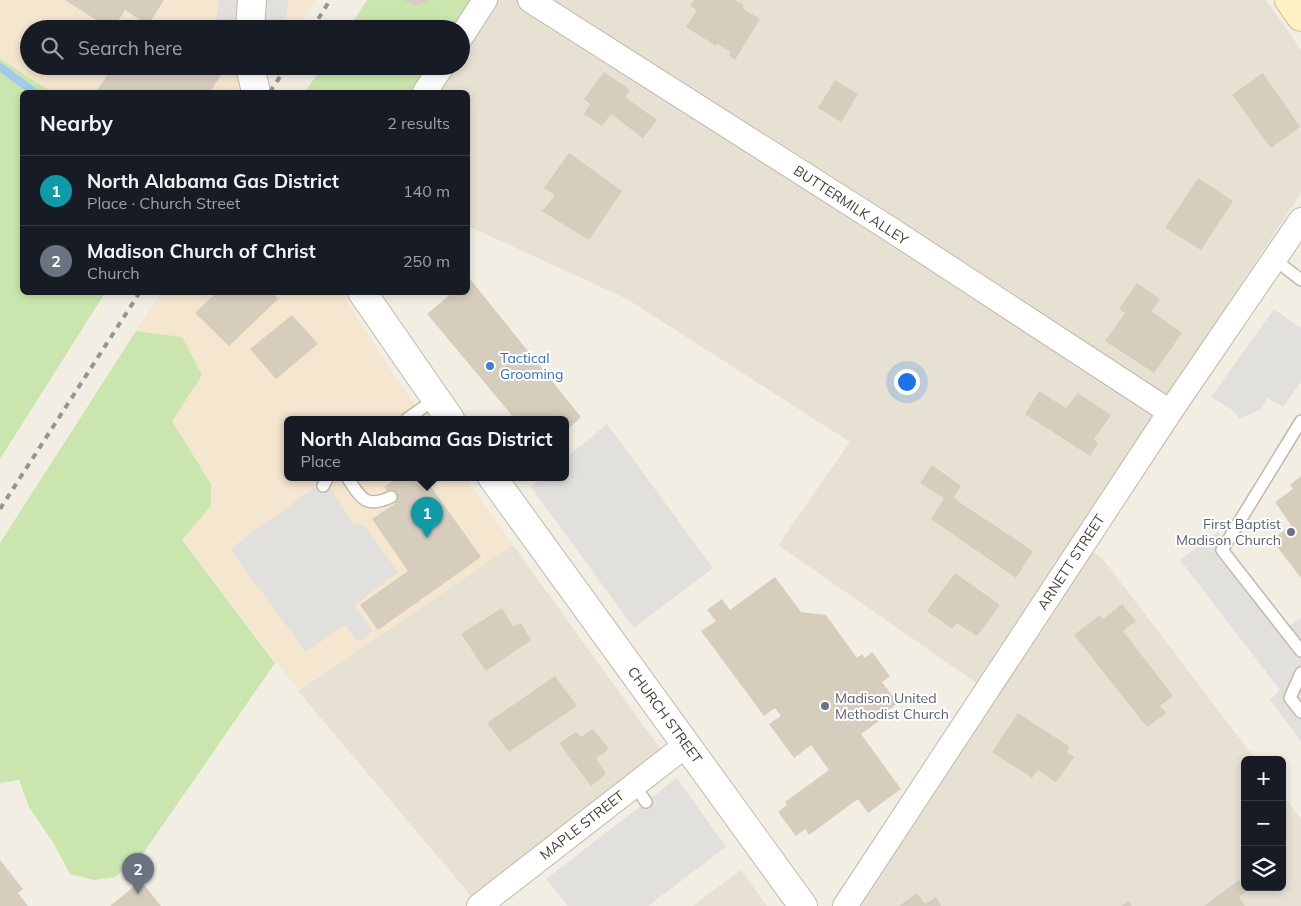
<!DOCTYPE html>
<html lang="en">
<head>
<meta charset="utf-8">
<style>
	:root { --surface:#171b24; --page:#242831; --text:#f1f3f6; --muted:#9ea1a6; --line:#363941; --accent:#ea580c }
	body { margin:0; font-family:Mulish,sans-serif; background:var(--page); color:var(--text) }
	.controls { position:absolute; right:15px; bottom:15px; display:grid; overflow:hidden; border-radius:8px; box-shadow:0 2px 8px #0003 }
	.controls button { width:45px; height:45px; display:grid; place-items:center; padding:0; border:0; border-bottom:1px solid var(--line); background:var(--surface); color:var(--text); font:25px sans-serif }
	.you { position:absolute; left:906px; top:381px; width:18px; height:18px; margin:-12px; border:4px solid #fff; border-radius:50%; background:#1a73e8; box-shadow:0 0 0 8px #1a73e833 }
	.badge { display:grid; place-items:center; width:32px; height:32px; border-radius:50%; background:var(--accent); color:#fff; font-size:16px; font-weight:700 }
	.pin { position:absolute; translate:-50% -41px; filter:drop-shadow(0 1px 2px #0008) }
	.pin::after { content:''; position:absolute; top:26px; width:18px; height:15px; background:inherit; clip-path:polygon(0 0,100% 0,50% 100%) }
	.popup { position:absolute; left:284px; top:416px; width:285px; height:65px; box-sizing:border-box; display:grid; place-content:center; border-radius:8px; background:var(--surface); filter:drop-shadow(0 1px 4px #0005); font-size:16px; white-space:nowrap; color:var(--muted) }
	.popup b { font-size:19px; color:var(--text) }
	.popup::after { content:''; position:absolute; left:50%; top:100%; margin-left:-10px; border:10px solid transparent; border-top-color:var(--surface) }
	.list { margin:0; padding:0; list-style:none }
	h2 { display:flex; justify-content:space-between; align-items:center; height:65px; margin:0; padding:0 20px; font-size:21px }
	h2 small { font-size:16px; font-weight:400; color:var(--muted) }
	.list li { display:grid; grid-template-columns:32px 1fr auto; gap:15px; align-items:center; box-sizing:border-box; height:70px; padding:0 20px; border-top:1px solid var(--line) }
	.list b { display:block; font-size:19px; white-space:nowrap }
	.list p { margin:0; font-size:16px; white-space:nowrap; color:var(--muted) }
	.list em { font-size:16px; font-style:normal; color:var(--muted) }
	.icon { flex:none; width:28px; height:28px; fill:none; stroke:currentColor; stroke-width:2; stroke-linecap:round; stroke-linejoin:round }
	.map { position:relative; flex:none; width:1301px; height:906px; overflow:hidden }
	.search { position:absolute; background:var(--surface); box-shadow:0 2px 8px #0003; left:20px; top:20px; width:450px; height:55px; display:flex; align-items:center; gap:12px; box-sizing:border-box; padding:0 18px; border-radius:28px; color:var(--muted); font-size:19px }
	.panel { position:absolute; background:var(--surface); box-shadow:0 2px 8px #0003; left:20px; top:90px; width:450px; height:205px; border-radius:8px }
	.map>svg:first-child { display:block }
	.residential { fill:#e6e1d3 }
	.commercial { fill:#f4e6cf }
	.green { fill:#cae6ae }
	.parking { fill:#e2e0dd }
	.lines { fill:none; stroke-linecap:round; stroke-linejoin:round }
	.stream { stroke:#a1cbee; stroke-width:8 }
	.building { fill:#d6cdbd }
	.service-casing { stroke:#c0b9aa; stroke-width:14 }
	.minor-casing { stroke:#c0b9aa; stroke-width:26 }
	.tertiary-casing { stroke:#c0b9aa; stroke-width:30 }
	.secondary-casing { stroke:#d1c395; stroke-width:30 }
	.service { stroke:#fff; stroke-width:11 }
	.minor { stroke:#fff; stroke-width:24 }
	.tertiary { stroke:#fff; stroke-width:28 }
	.secondary { stroke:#fdf2c3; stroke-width:28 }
	.rail { stroke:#949494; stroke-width:4; stroke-dasharray:6 6; stroke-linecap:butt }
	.shop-dot { fill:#3f7fe0; stroke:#fff; stroke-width:2 }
	.worship-dot { fill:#6b7280; stroke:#fff; stroke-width:2 }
	.labels { text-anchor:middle; stroke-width:4; stroke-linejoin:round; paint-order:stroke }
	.street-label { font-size:14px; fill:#443e34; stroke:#fff }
	.shop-label { font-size:14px; fill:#366cbe; stroke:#fff; text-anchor:start }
	.worship-label { font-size:14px; fill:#5b616d; stroke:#fff; text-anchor:end }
</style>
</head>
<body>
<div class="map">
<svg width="1301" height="906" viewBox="0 0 1301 906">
	<rect width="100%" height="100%" fill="#f2eee4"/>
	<!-- residential -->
	<path class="residential" d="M485 0H1266L1301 50V193L1073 539 1103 559 1256 760H1245V887H1282V794L1301 819V906H857L998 698 778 545 850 442 627 299 468 226V92H425L442 66H461V37Z
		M513 545 661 750 472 897 298 691Z
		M741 870 767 906H693Z"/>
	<!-- commercial -->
	<path class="commercial" d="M0 0H315L296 29H29V66H272L251 92H52L0 59Z
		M161 293H342L393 374 425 419H288V477H465L513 545 298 690 182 540 211 506V484L172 421 182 337 136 331Z"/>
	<!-- green -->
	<path class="green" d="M367 0H472L453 29H348Z
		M0 59 52 92H22V292L105 293 0 459Z
		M323 66H429L412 92H305Z
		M136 331 182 337 202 375 172 421 211 484V506L182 540 275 663 142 855 115 877 94 880 70 874 54 844 29 807 19 780 0 783V543Z"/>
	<!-- parking -->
	<path class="parking" d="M219 0H288L286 28 215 29Z
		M1274 309 1301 328V382L1283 407 1267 398 1261 409 1240 419 1231 409 1211 397Z
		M607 424 713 568 634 628 531 487 543 477H566V458Z
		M329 485 353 523 365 526 398 572 355 605 373 631 358 642 345 625 306 652 230 549 314 488Z
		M1218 532 1289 626 1301 618V741L1270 700 1280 690 1180 560Z
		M677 778 726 847 648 906H568L546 879Z"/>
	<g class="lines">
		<!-- stream -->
		<path class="stream" d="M0 67 34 92"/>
	</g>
	<!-- building -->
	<path class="building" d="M65 0H164L148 25 125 10 113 29H110Z
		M404 0H428L426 3 415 6Z
		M694 0H735L744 5 742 8 760 19 735 60 729 55 731 52 717 44 716 46 686 27 697 10 690 6Z
		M114 66H215L223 72 210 92H96Z
		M604 72 630 90 625 97 657 120 643 138 611 114 602 126 584 114 590 104 584 99Z
		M1263 73 1300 127 1271 148 1232 95Z
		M835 80 858 94 841 122 818 108Z
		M569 153 622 191 589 240 542 211 555 195 544 188Z
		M1198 178 1233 201 1201 250 1165 228Z
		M470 279 581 417 566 431V419H515L427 314 453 292H468V280Z
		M1137 283 1160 299 1151 311 1182 333 1154 373 1105 341 1125 313 1119 309Z
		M217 292H272L278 299 229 346 195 313Z
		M292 315 318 344 276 379 250 349Z
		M1039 391 1066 408 1078 393 1111 415 1094 439 1098 443 1090 456 1025 414Z
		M932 465 961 486 953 498 1033 551 1016 578 931 519 944 498 920 483Z
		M1301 476V578L1272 540 1291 525 1275 502 1293 489 1290 485Z
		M398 477H424L481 557 378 630 360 605 408 571 372 519 396 503 384 487Z
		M955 573 1000 605 977 636 957 623 952 629 927 611Z
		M775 577 801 612 826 615 857 658 862 654 865 658 872 652 890 676 882 682 898 703 881 715 883 718 861 734 901 789 868 813 858 799 809 835 805 829 796 836 778 812 787 805 785 802 829 770 811 745 794 758 769 724 781 716 775 708 764 716 701 631 716 621 707 610 722 599 730 610Z
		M1122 604 1136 621 1123 631 1173 696 1160 706 1166 713 1147 727 1074 635 1100 615 1103 619Z
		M502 608 513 626 521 623 531 640 486 671 461 634Z
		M555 676 577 706 509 752 487 723Z
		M1018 713 1070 747 1067 752 1074 757 1056 782 1038 770 1032 778 992 752Z
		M593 729 609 749 596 758 606 774 591 786 559 743 576 732 581 737Z
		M0 860 23 889 18 893 28 906H0Z
		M1239 880 1246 892 1239 897 1245 906H1204Z
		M141 881 161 906H110Z
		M917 893 925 904 936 897 941 906H899Z
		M1128 901 1132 906H1121Z"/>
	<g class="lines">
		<defs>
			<path id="service" d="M1274 259 1301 280
				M407 419 435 399
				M1301 421 1222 550 1301 651
				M347 477C361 498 365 509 391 497
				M323 486 328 477
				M1301 673 1290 698 1301 712
				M634 785 646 802"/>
			<path id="minor" d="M530 0 890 229 1170 412
				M461 37 485 0
				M425 92 442 66
				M479 906 686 745
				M845 906 1170 412 1301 220"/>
			<path id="tertiary" d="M250 29 252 0
				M250 66 256 92
				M362 292 450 419
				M492 477 803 906"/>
			<path id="secondary" d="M1289 0 1301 17"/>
		</defs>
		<!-- service casing -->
		<use href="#service" class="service-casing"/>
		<!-- minor casing -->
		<use href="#minor" class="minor-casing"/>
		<!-- tertiary casing -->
		<use href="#tertiary" class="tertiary-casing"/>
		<!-- secondary casing -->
		<use href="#secondary" class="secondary-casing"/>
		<!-- service -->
		<use href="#service" class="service"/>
		<!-- minor -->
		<use href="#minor" class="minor"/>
		<!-- tertiary -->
		<use href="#tertiary" class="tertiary"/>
		<!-- secondary -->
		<use href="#secondary" class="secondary"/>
		<!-- rail -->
		<path class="rail" d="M312 29 330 0
			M270 92 287 66
			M0 509 140 292"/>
	</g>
	<!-- markers -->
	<circle class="shop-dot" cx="490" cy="366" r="5"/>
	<g class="worship-dot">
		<circle cx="1291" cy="532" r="5"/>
		<circle cx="825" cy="706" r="5"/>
	</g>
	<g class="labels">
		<!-- street labels -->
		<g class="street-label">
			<text transform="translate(851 205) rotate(33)" y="5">BUTTERMILK ALLEY</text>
			<text transform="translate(1071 562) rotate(-57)" y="5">ARNETT STREET</text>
			<text transform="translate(665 715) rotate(54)" y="5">CHURCH STREET</text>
			<text transform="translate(582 825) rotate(-38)" y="5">MAPLE STREET</text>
		</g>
		<!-- shop labels -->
		<g class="shop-label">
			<text x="500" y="363">Tactical<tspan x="500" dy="16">Grooming</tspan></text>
		</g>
		<!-- worship labels -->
		<g class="worship-label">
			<text x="1281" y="529">First Baptist<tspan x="1281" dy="16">Madison Church</tspan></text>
			<text x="835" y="703" text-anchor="start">Madison United<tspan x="835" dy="16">Methodist Church</tspan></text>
		</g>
	</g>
</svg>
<div class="controls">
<button>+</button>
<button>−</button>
<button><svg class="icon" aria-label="layers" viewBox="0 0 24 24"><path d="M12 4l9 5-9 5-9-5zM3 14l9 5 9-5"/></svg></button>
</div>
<div class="you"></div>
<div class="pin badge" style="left:427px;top:538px;background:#0f9aa8">1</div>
<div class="popup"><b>North Alabama Gas District</b>Place</div>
<div class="pin badge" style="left:138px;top:894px;background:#6b7280">2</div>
<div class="search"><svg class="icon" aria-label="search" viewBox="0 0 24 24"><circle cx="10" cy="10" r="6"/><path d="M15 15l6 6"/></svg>Search here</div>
<section class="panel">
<h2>Nearby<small>2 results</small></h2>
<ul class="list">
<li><span class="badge" style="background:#0f9aa8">1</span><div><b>North Alabama Gas District</b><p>Place · Church Street</p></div><em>140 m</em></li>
<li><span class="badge" style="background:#6b7280">2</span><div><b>Madison Church of Christ</b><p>Church</p></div><em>250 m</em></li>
</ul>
</section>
</div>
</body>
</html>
